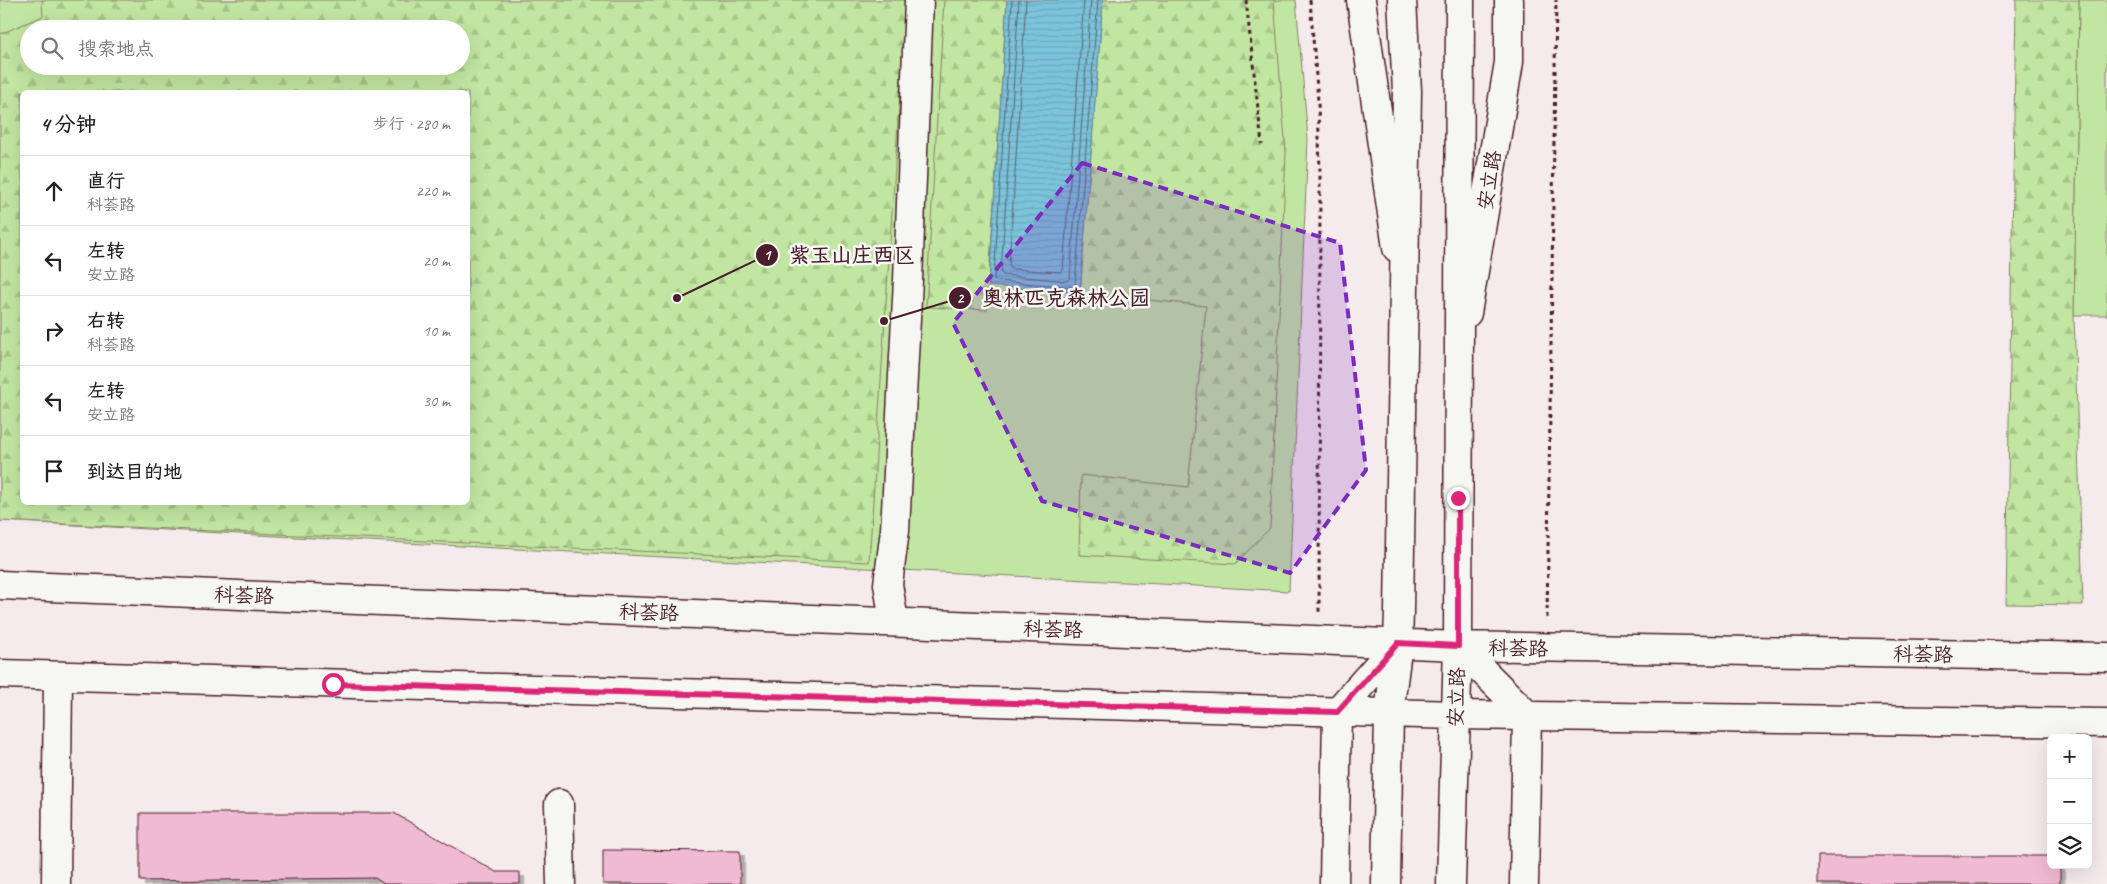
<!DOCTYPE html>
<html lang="zh">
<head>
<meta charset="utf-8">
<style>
	:root { --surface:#fff; --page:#f6f6f6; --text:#222; --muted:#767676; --line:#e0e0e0 }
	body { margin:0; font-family:Caveat,"LXGW WenKai TC",sans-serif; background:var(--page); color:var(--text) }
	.controls { position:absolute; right:15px; bottom:15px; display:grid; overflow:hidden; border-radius:8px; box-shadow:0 5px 20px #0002 }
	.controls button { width:45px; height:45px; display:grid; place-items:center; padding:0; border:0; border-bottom:1px solid var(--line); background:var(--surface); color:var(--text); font:25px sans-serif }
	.stop { position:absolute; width:15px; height:15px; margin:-11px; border:4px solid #db2777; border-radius:50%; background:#fff }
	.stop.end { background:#db2777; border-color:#fff; box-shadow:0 1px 5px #0008 }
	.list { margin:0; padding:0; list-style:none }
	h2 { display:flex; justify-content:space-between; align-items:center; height:65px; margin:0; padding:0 20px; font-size:21px }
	h2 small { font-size:16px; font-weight:400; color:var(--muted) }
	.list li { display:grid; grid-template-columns:32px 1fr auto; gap:15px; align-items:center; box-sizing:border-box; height:70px; padding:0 20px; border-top:1px solid var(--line) }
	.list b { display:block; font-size:19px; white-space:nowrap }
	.list p { margin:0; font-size:16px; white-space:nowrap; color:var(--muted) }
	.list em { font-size:16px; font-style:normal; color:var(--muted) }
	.icon { flex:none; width:28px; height:28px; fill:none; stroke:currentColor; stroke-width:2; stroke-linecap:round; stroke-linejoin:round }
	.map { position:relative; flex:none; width:2107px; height:884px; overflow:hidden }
	.search { position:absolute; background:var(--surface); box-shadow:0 5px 20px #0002; left:20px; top:20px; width:450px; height:55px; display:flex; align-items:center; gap:12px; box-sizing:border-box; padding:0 18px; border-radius:28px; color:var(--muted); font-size:19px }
	.panel { position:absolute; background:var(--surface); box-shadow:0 5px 20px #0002; left:20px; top:90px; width:450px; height:415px; border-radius:8px }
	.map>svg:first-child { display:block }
	.green { fill:#c1e6a1; stroke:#868266; fill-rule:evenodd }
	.forest { fill:url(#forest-firs); stroke:#868266; fill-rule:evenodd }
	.water { fill:url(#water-rules); stroke:#678295 }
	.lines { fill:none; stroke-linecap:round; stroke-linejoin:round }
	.shore { stroke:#5e6171; stroke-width:1 }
	.building { fill:#f0bad3; stroke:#4a1f2b; filter:url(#shadow) }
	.minor-casing { stroke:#4a1f2b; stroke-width:31 }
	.major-casing { stroke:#4a1f2b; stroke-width:31 }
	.path { stroke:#4a1f2b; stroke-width:3; stroke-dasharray:4 4; stroke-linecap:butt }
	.minor { stroke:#f6f6f2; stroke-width:28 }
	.major { stroke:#f6f6f2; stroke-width:28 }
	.route { stroke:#db2777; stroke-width:6 }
	.marked { fill:#7b2cbf; fill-opacity:0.2; stroke:#7b2cbf; stroke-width:4; stroke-dasharray:10 6; stroke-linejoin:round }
	.labels { text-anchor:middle; stroke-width:5; stroke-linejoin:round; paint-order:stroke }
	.street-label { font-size:20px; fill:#4a1f2b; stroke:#f6f6f2 }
	.leader { fill:none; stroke:#4a1f2b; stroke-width:2 }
	.callout-dot { fill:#4a1f2b; stroke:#f6f6f2; stroke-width:2 }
	.mark-label { font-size:15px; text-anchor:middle; font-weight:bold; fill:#fff }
	.callout-label { font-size:21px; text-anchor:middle; font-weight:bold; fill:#4a1f2b; stroke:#f6f6f2; stroke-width:5; stroke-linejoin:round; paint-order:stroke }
</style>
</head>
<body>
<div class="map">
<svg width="2107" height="884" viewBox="0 0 2107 884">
	<defs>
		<pattern id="forest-firs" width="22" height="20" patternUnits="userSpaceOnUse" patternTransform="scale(1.25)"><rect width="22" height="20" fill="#c1e6a1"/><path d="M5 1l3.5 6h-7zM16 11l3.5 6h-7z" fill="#a7c58b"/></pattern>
		<pattern id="water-rules" width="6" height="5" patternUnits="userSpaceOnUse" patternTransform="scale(1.25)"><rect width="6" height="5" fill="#7bc4db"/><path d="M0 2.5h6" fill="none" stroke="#6ca8bc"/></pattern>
		<filter id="shadow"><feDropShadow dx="4.5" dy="4.5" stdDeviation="0" flood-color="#0004"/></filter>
	</defs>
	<rect width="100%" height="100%" fill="#f5eaec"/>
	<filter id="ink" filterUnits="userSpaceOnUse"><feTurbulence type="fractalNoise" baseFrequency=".02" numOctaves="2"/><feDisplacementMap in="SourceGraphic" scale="10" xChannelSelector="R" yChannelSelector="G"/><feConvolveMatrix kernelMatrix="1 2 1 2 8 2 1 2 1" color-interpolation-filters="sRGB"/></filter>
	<g filter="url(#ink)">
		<!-- green -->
		<path class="green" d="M0 0H1296L1308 139 1289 591 0 521ZM29 29H461V66H29ZM22 92H468V502H22Z
			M2079 0H2107V315H2074Z"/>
		<!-- forest -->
		<path class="forest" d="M42 0H906L869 562 0 521V34L43 16ZM29 29H461V66H29ZM22 92H468V502H22Z
			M944 0H1007L987 310 926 307Z
			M1103 0H1274L1286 153 1270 528 1235 564 1079 555 1081 475 1188 487 1206 306 1080 293Z
			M2016 0H2079L2074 315 2083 605 2006 604Z"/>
		<!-- water -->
		<path class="water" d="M1007 0H1103L1080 293 989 286Z"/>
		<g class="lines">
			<!-- shore -->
			<path class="shore" d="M1012 0 994 279 997 281 1073 287 1075 285 1098 0
				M1019 0 1001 273 1003 275 1067 281 1070 278 1091 0
				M1026 0 1009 266 1011 269 1060 272 1063 270 1084 0"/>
		</g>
		<!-- building -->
		<path class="building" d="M140 813H394L496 872H520V884H384L375 878 140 881Z
			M603 850 740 851V884H603Z
			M1818 856H2051V865H2060V884H1818Z"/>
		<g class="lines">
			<defs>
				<path id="minor" d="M1361 0 1397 248
					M1467 313 1509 62V0
					M894 622 888 584 895 530 908 280 919 0
					M1458 646 1527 715 1524 884
					M559 804 561 884
					M56 884 58 677
					M1334 884 1337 712 1398 643"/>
				<path id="major" d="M0 585 1458 646 2107 657
					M0 674 1456 715 2107 723
					M1386 884 1389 713 1398 643 1399 612 1407 91 1402 0
					M1451 884 1458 646 1460 0"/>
			</defs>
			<!-- minor casing -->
			<use href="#minor" class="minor-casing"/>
			<!-- major casing -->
			<use href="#major" class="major-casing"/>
			<!-- path -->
			<path class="path" d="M1246 0 1262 145
				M1310 0 1318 101 1320 173 1319 612
				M1547 618 1556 0"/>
			<!-- minor -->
			<use href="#minor" class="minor"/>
			<!-- major -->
			<use href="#major" class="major"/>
		</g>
	</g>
	<g class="lines" filter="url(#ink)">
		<!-- route -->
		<path class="route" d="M333 684 1337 712 1398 643 1458 646V498"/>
	</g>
	<!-- marked area -->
	<path class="marked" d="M1082 163 1340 243 1366 470 1290 573 1042 501 953 323Z"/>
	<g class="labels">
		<!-- street labels -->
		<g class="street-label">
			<text transform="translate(1489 180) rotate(-81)" y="7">安立路</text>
			<text transform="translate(244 595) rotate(2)" y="7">科荟路</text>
			<text transform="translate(649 612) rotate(2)" y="7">科荟路</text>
			<text transform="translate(1053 629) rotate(2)" y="7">科荟路</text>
			<text transform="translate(1518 648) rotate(1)" y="7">科荟路</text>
			<text transform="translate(1923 654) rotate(1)" y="7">科荟路</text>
			<text transform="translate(1456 697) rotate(-88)" y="7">安立路</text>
		</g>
	</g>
	<!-- callouts -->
	<path class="leader" d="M677 298L767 255M884 321L960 298"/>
	<g class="callout-dot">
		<circle cx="677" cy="298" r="5"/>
		<circle cx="884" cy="321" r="5"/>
		<circle cx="767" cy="255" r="12"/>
		<circle cx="960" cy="298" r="12"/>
	</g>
	<g class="mark-label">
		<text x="767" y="260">1</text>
		<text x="960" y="303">2</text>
	</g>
	<g class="callout-label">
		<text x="852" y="262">紫玉山庄西区</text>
		<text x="1066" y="305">奥林匹克森林公园</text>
	</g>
</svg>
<div class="controls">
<button>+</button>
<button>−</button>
<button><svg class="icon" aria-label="layers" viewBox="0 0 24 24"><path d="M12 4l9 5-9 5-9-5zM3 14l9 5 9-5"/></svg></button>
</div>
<div class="stop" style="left:333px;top:684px"></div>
<div class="stop end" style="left:1458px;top:498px"></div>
<div class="search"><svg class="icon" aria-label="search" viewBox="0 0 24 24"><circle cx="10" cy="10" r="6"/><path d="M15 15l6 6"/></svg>搜索地点</div>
<section class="panel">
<h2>4 分钟<small>步行 · 280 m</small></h2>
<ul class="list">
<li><svg class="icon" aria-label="ahead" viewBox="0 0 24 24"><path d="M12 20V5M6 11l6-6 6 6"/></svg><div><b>直行</b><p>科荟路</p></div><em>220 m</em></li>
<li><svg class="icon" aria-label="left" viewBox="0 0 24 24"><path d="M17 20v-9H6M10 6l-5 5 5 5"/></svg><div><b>左转</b><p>安立路</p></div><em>20 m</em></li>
<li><svg class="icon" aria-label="right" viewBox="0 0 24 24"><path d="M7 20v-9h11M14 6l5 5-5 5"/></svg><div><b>右转</b><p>科荟路</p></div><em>10 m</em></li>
<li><svg class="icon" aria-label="left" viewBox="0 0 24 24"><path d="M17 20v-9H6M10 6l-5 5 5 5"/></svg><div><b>左转</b><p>安立路</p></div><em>30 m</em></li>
<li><svg class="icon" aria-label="arrive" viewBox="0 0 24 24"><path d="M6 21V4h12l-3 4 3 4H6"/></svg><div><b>到达目的地</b></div></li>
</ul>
</section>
</div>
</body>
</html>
